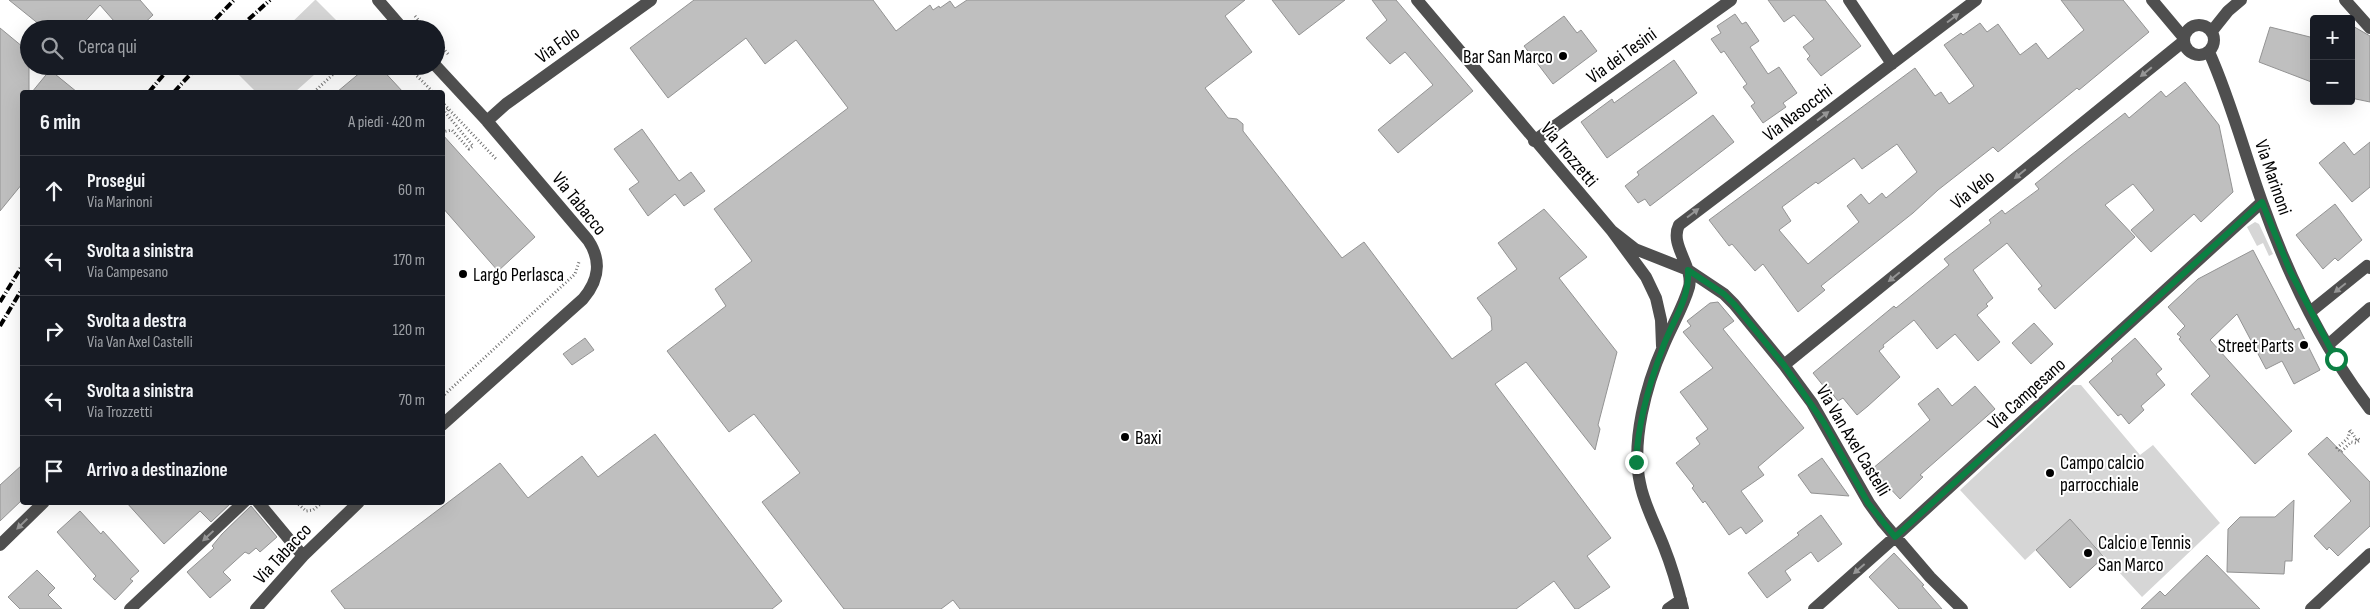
<!DOCTYPE html>
<html lang="it">
<head>
<meta charset="utf-8">
<style>
	:root { --surface:#171b24; --page:#242831; --text:#f1f3f6; --muted:#9ea1a6; --line:#363941 }
	body { margin:0; font-family:"Sofia Sans Condensed",sans-serif; background:var(--page); color:var(--text) }
	.controls { position:absolute; right:15px; top:15px; display:grid; overflow:hidden; border-radius:5px; box-shadow:0 5px 20px #0002 }
	.controls button { width:45px; height:45px; display:grid; place-items:center; padding:0; border:0; border-bottom:1px solid var(--line); background:var(--surface); color:var(--text); font:25px sans-serif }
	.stop { position:absolute; width:15px; height:15px; margin:-11px; border:4px solid #0b8043; border-radius:50%; background:#fff }
	.stop.end { background:#0b8043; border-color:#fff; box-shadow:0 1px 5px #0008 }
	.list { margin:0; padding:0; list-style:none }
	h2 { display:flex; justify-content:space-between; align-items:center; height:65px; margin:0; padding:0 20px; font-size:21px }
	h2 small { font-size:16px; font-weight:400; color:var(--muted) }
	.list li { display:grid; grid-template-columns:32px 1fr auto; gap:15px; align-items:center; box-sizing:border-box; height:70px; padding:0 20px; border-top:1px solid var(--line) }
	.list b { display:block; font-size:19px; white-space:nowrap }
	.list p { margin:0; font-size:16px; white-space:nowrap; color:var(--muted) }
	.list em { font-size:16px; font-style:normal; color:var(--muted) }
	.icon { flex:none; width:28px; height:28px; fill:none; stroke:currentColor; stroke-width:2; stroke-linecap:round; stroke-linejoin:round }
	.map { position:relative; flex:none; width:2370px; height:609px; overflow:hidden }
	.search { position:absolute; background:var(--surface); box-shadow:0 5px 20px #0002; left:20px; top:20px; width:425px; height:55px; display:flex; align-items:center; gap:12px; box-sizing:border-box; padding:0 18px; border-radius:28px; color:var(--muted); font-size:19px }
	.panel { position:absolute; background:var(--surface); box-shadow:0 5px 20px #0002; left:20px; top:90px; width:425px; height:415px; border-radius:5px }
	.map>svg:first-child { display:block }
	.green { fill:#d6d6d6 }
	.building { fill:#bfbfbf; stroke:#939393; fill-rule:evenodd }
	.lines { fill:none; stroke-linecap:round; stroke-linejoin:round }
	.path { stroke:#717171; stroke-width:3; stroke-dasharray:1 2.5; stroke-linecap:butt }
	.minor { stroke:#4f4f4f; stroke-width:12 }
	.rail { stroke:#000; stroke-width:4; stroke-dasharray:8 2.5 1 2.5; stroke-linecap:butt }
	.oneway { fill:#959595 }
	.route { stroke:#0b8043; stroke-width:6 }
	.poi-dot { fill:#000; stroke:#fff; stroke-width:2 }
	.labels { text-anchor:middle; stroke-width:4; stroke-linejoin:round; paint-order:stroke }
	.street-label { font-size:19px; fill:#000; stroke:#fff }
	.poi-label { font-size:19px; fill:#000; stroke:#fff; text-anchor:start }
</style>
</head>
<body>
<div class="map">
<svg width="2370" height="609" viewBox="0 0 2370 609">
	<rect width="100%" height="100%" fill="#fff"/>
	<!-- green -->
	<path class="green" d="M316 0 345 29H285L315 0Z
		M244 66H324L295 92H256L237 73Z
		M2255 222 2259 224 2273 254 2269 256 2263 243 2257 246 2247 227Z
		M2073 385H2081L2140 455 2153 445 2220 523 2142 597 2070 519 2025 560 1960 490Z"/>
	<!-- building -->
	<path class="building" d="M9 0H140L153 15 138 29H121L100 5 78 29H45Z
		M694 0H873L896 31 930 5 933 10 939 6 940 8 950 1 955 8 967 0H1245L1225 16 1252 52 1205 88 1228 118 1237 119 1243 124V131L1342 258 1364 242 1452 359 1492 330 1491 317 1477 298 1517 269 1498 243 1544 209 1587 257 1559 278 1617 352 1598 425 1600 429 1595 450 1526 362 1495 384 1611 538 1587 556 1610 587 1578 609H1575L1554 581 1516 609H960L953 600 941 609H844L762 502 800 473 754 414 729 432 667 351 726 306 715 289 752 261 714 209 848 108 796 40 765 64 746 38 668 98 630 48Z
		M1272 0H1345L1299 35Z
		M1372 0H1396L1473 91 1398 153 1378 130 1433 85 1405 52 1390 64 1366 38 1387 20Z
		M1768 0H1825L1861 46 1821 76 1807 59 1810 56 1803 47 1814 39 1794 15 1784 22Z
		M2061 0H2123L2149 32 2079 90 2077 88 1998 152 1993 147 1938 190 1913 213 1821 286 1825 290 1798 312 1763 264 1755 271 1732 244 1729 246 1709 220 1915 68 1935 96 1941 92 1949 104 1974 86 1944 45 1961 33 1963 35 1980 23 1987 32 1998 24 2020 55 2036 43 2048 59 2084 30ZM1897 144 1917 172 1886 198 1882 193 1869 204 1861 194 1847 206 1859 222 1808 264 1779 230 1791 221 1782 207 1816 182 1818 184 1854 158 1862 169Z
		M1735 14 1742 24 1746 22 1759 41 1750 47 1768 74 1779 67 1797 93 1783 103 1786 107 1763 123 1751 106 1755 103 1743 87 1747 84 1724 51 1721 53 1711 39 1721 33 1717 26Z
		M1564 16 1577 33 1581 30 1597 51 1553 84 1524 46Z
		M2351 25 2370 36V102L2351 98Z
		M2270 27 2314 38V83L2259 62Z
		M0 28 29 52V92H22V184L0 211Z
		M1674 60 1697 93 1607 158 1581 122 1612 99 1614 103Z
		M368 66H379L403 92H337Z
		M50 70 77 92H32Z
		M2185 82 2219 125 2233 192 2201 222 2194 214 2151 252 2131 230 2154 210 2133 184 2105 205 2135 237 2055 309 2038 289 2042 286 2007 243 1973 270 1993 298 1986 304 1988 306 1977 315 2000 342 1978 361 1955 334 1937 349 1914 320 1883 345 1884 347 1879 351 1900 377 1868 406 1857 415 1843 398 1838 401 1831 392 1829 393 1813 373 1894 306 1896 308 1949 265 1944 259 1991 223 1989 220 2002 210 2005 214 2039 189 2035 184 2071 155 2125 113 2129 118 2161 91 2166 97Z
		M1713 115 1734 142 1650 206 1645 199 1638 203 1625 186 1639 175 1637 172Z
		M642 129 679 181 691 172 705 191 684 206 675 194 648 216 629 189 639 182 614 149Z
		M442 134 535 237 498 271 442 207Z
		M2344 142 2354 155 2370 142V187L2352 202 2319 163Z
		M2335 204 2362 240 2338 261 2335 258 2323 269 2296 235Z
		M2253 250 2295 330 2299 328 2320 370 2294 384 2282 361 2266 369 2237 314 2210 340 2292 431 2255 464 2191 394 2210 376 2179 339 2181 337 2177 334 2185 326 2168 307 2198 279Z
		M1718 302 1734 321 1723 329 1804 428 1758 467 1764 475 1741 491 1763 521 1746 534 1741 527 1729 535 1705 501 1703 503 1692 488 1694 486 1676 463 1700 444 1696 438 1708 429 1680 392 1713 368 1683 332 1691 326 1687 321 1710 303Z
		M2034 323 2053 344 2031 364 2012 343Z
		M585 338 594 350 572 365 563 354Z
		M2135 338 2162 369 2156 374 2165 385 2141 406 2144 410 2129 424 2121 414 2118 416 2089 382 2113 361 2111 359Z
		M1975 386 1995 409 1920 475 1923 477 1900 499 1872 469 1930 420 1918 404 1938 388 1952 406Z
		M655 434 782 601 772 609H345L331 591 500 463 528 498 582 456 598 477Z
		M2327 437 2370 482V526L2338 556 2329 547 2327 550 2314 536 2351 501 2308 454Z
		M1822 458 1849 496 1811 493 1798 475Z
		M22 465V500L0 521V485Z
		M2294 500 2292 561H2285L2284 574 2227 572 2228 529 2240 517H2275Z
		M126 502H232L211 522 200 511 164 544Z
		M251 506 277 537 260 552 256 548 249 554 245 552 223 572 231 580 210 598 187 572 214 548 212 546 222 534Z
		M80 511 101 534 103 531 139 571 130 579 133 581 115 600 93 579 96 576 57 532Z
		M1821 515 1842 544 1818 562 1811 552 1785 571 1791 580 1767 598 1748 573 1799 535 1797 533Z
		M2070 519 2104 557 2070 588 2036 550Z
		M1894 553 1924 585 1922 586 1942 609H1899L1869 577Z
		M2207 555 2260 609H2141L2160 591 2165 596Z
		M37 570 55 588 48 595 62 609H20L8 597Z"/>
	<g class="lines">
		<!-- path -->
		<path class="path" d="M415 16 426 29
			M436 40 448 54
			M407 66 433 92
			M314 92 342 66
			M442 102 497 160
			M442 132 452 130 469 149 473 146 445 112 449 108
			M442 397 575 274 579 262
			M2350 430 2356 439 2357 438 2360 440 2356 443 2351 442 2341 452 2337 448 2348 438Z
			M296 502 306 511 313 510 323 502"/>
		<!-- minor -->
		<path class="minor" d="M378 0 403 29
			M1417 0 1612 231 1646 277 1656 298 1661 320 1662 346
			M1849 0 1892 64
			M2152 0 2184 38
			M2345 0 2370 28
			M2184 40a15 15 0 1 1 30 0a15 15 0 1 1-30 0Z
			M2212 31 2228 11 2241 0
			M2209 52C2231 101 2244 152 2262 202 2288 275 2323 348 2370 409
			M436 66 487 121 588 240C602 261 599 280 583 299L442 425
			M487 121 506 104 651 0
			M1534 141 1731 0
			M1612 231 1635 249 1688 270 1724 294 1734 304 1784 365 1812 403 1869 503 1882 521 1930 577 1962 609
			M2310 312 2367 266 2370 268
			M2328 345 2370 308
			M1784 365 2184 41
			M258 502 303 556
			M0 545 44 502
			M130 609 244 502
			M256 609 303 556 359 502
			M1668 609 1681 600
			M1683 609C1678 588 1672 567 1664 547 1656 526 1644 505 1640 483 1631 442 1646 385 1663 347 1671 327 1683 308 1689 287 1694 266 1669 245 1679 225L1976 0
			M1814 609 1895 537 2262 202
			M2311 609 2370 554"/>
		<!-- rail -->
		<path class="rail" d="M206 29 234 0
			M238 29 270 0
			M149 92 171 66
			M174 92 198 66
			M0 302 22 266
			M0 326 22 289"/>
	</g>
	<!-- one-way arrows -->
	<defs><path id="oneway-solid" d="M-6-.8H1V-3.2L6.5 0L1 3.2V.8H-6Z" transform="scale(1.25)"/></defs>
	<g class="oneway">
		<use href="#oneway-solid" transform="translate(1953 18) rotate(-37)"/>
		<use href="#oneway-solid" transform="translate(2146 72) rotate(141)"/>
		<use href="#oneway-solid" transform="translate(1823 116) rotate(-37)"/>
		<use href="#oneway-solid" transform="translate(2020 174) rotate(141)"/>
		<use href="#oneway-solid" transform="translate(1693 213) rotate(-37)"/>
		<use href="#oneway-solid" transform="translate(1894 277) rotate(141)"/>
		<use href="#oneway-solid" transform="translate(2340 288) rotate(141)"/>
		<use href="#oneway-solid" transform="translate(22 524) rotate(136)"/>
		<use href="#oneway-solid" transform="translate(208 536) rotate(137)"/>
		<use href="#oneway-solid" transform="translate(1859 569) rotate(139)"/>
	</g>
	<g class="lines">
		<!-- route -->
		<path class="route" d="M1636 462C1638 423 1648 387 1662 350 1671 322 1690 301 1688 270L1724 294 1734 304 1784 365 1824 423 1868 503 1895 537 2262 202 2290 271 2336 359"/>
	</g>
	<!-- markers -->
	<g class="poi-dot">
		<circle cx="1563" cy="56" r="5"/>
		<circle cx="463" cy="274" r="5"/>
		<circle cx="2304" cy="345" r="5"/>
		<circle cx="1125" cy="437" r="5"/>
		<circle cx="2050" cy="473" r="5"/>
		<circle cx="2088" cy="553" r="5"/>
	</g>
	<g class="labels">
		<!-- street labels -->
		<g class="street-label">
			<text transform="translate(557 44) rotate(-36)" y="7">Via Folo</text>
			<text transform="translate(1621 55) rotate(-36)" y="7">Via dei Tesini</text>
			<text transform="translate(1797 112) rotate(-37)" y="7">Via Nasocchi</text>
			<text transform="translate(1570 154) rotate(50)" y="7">Via Trozzetti</text>
			<text transform="translate(2274 177) rotate(71)" y="7">Via Marinoni</text>
			<text transform="translate(1972 189) rotate(-39)" y="7">Via Velo</text>
			<text transform="translate(580 203) rotate(51)" y="7">Via Tabacco</text>
			<text transform="translate(2026 393) rotate(-42)" y="7">Via Campesano</text>
			<text transform="translate(1854 440) rotate(59)" y="7">Via Van Axel Castelli</text>
			<text transform="translate(282 553) rotate(-47)" y="7">Via Tabacco</text>
		</g>
		<!-- poi labels -->
		<g class="poi-label">
			<text x="1553" y="63" text-anchor="end">Bar San Marco</text>
			<text x="473" y="281">Largo Perlasca</text>
			<text x="2294" y="352" text-anchor="end">Street Parts</text>
			<text x="1135" y="444">Baxi</text>
			<text x="2060" y="469">Campo calcio<tspan x="2060" dy="22">parrocchiale</tspan></text>
			<text x="2098" y="549">Calcio e Tennis<tspan x="2098" dy="22">San Marco</tspan></text>
		</g>
	</g>
</svg>
<div class="controls">
<button>+</button>
<button>−</button>
</div>
<div class="stop" style="left:2336px;top:359px"></div>
<div class="stop end" style="left:1636px;top:462px"></div>
<div class="search"><svg class="icon" aria-label="search" viewBox="0 0 24 24"><circle cx="10" cy="10" r="6"/><path d="M15 15l6 6"/></svg>Cerca qui</div>
<section class="panel">
<h2>6 min<small>A piedi · 420 m</small></h2>
<ul class="list">
<li><svg class="icon" aria-label="ahead" viewBox="0 0 24 24"><path d="M12 20V5M6 11l6-6 6 6"/></svg><div><b>Prosegui</b><p>Via Marinoni</p></div><em>60 m</em></li>
<li><svg class="icon" aria-label="left" viewBox="0 0 24 24"><path d="M17 20v-9H6M10 6l-5 5 5 5"/></svg><div><b>Svolta a sinistra</b><p>Via Campesano</p></div><em>170 m</em></li>
<li><svg class="icon" aria-label="right" viewBox="0 0 24 24"><path d="M7 20v-9h11M14 6l5 5-5 5"/></svg><div><b>Svolta a destra</b><p>Via Van Axel Castelli</p></div><em>120 m</em></li>
<li><svg class="icon" aria-label="left" viewBox="0 0 24 24"><path d="M17 20v-9H6M10 6l-5 5 5 5"/></svg><div><b>Svolta a sinistra</b><p>Via Trozzetti</p></div><em>70 m</em></li>
<li><svg class="icon" aria-label="arrive" viewBox="0 0 24 24"><path d="M6 21V4h12l-3 4 3 4H6"/></svg><div><b>Arrivo a destinazione</b></div></li>
</ul>
</section>
</div>
</body>
</html>
